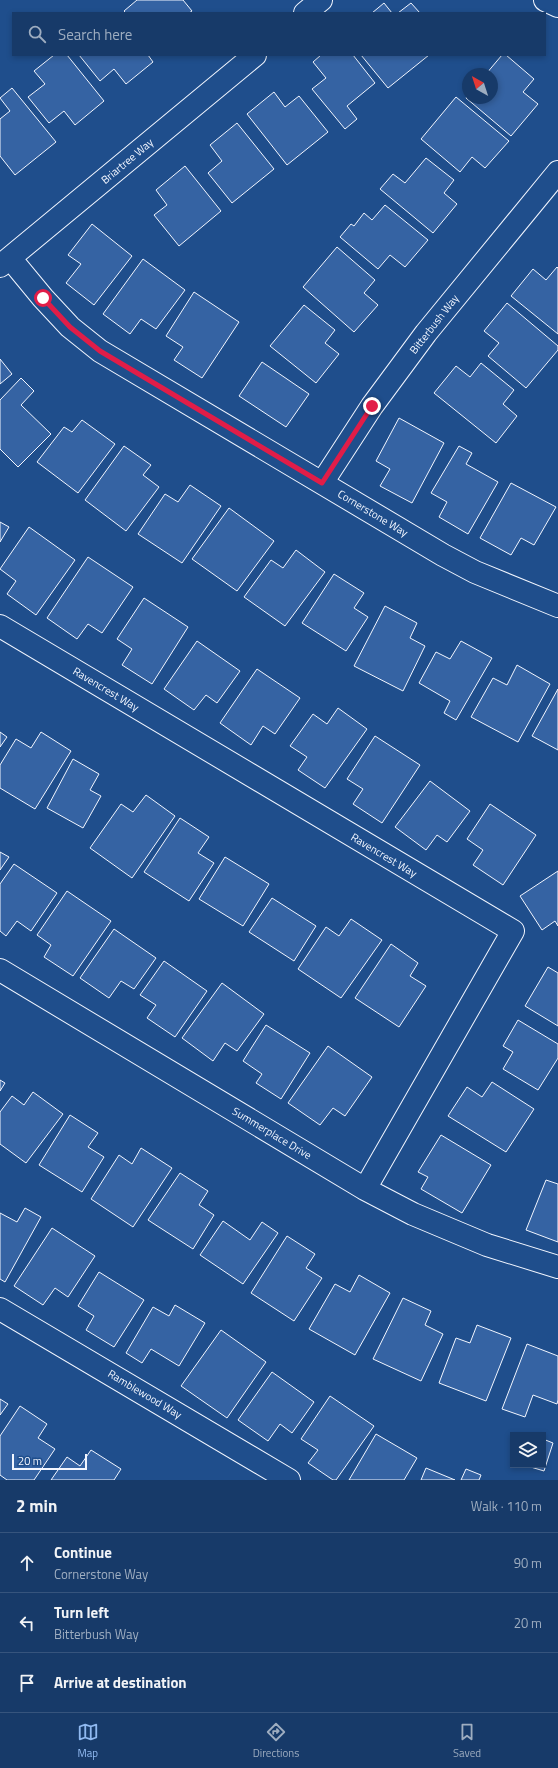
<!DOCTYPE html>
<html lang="en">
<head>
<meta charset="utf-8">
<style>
	:root { --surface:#173a69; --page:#20416f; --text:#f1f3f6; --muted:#9eadc0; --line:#36547d; --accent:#90b9f0 }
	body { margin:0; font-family:"Titillium Web",sans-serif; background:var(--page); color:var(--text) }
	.controls { position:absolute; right:12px; bottom:12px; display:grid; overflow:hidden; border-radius:0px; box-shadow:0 2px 6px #0003 }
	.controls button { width:36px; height:36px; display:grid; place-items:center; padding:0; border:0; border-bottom:1px solid var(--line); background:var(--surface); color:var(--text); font:20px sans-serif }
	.compass { position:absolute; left:462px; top:68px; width:36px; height:36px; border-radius:50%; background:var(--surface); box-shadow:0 2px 6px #0003; rotate:321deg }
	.scale { position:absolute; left:12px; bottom:10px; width:75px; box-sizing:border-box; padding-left:4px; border:2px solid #f2f6ff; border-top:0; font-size:11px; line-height:14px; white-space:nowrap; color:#f2f6ff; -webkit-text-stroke:3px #1f4e8c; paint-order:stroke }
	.stop { position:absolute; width:12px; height:12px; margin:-9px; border:3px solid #e11d48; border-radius:50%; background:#fff }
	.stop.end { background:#e11d48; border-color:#fff; box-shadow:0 1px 4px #0008 }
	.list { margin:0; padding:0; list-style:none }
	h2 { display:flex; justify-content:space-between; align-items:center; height:52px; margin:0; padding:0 16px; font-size:17px }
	h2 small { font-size:13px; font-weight:400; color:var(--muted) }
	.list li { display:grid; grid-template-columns:26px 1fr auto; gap:12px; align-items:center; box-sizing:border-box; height:60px; padding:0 16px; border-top:1px solid var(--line) }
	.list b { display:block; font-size:15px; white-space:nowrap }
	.list p { margin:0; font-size:13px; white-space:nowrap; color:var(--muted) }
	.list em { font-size:13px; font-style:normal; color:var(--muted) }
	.icon { flex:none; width:22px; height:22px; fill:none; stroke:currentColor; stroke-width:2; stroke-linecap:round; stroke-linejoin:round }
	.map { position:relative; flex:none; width:558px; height:1480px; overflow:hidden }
	.search { position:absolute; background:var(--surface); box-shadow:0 2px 6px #0003; left:12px; right:12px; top:12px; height:44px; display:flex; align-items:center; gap:10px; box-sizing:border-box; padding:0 14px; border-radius:0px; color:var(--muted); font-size:15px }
	.sheet { height:232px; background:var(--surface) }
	nav { display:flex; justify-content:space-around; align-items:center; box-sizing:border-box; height:56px; border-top:1px solid var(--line); background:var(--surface); font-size:11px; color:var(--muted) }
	nav a { display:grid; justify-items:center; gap:2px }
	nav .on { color:var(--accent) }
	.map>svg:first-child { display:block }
	.building { fill:#3563a3; stroke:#f2f6ff }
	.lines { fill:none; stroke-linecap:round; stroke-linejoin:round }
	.minor-casing { stroke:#f2f6ff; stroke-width:24 }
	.minor { stroke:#1f4e8c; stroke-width:22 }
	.route { stroke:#e11d48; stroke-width:5 }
	.labels { text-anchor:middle; stroke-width:3; stroke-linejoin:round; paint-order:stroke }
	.street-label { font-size:11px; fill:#f2f6ff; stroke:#1f4e8c }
</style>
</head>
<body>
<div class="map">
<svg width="558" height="1480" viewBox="0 0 558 1480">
	<rect width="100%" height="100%" fill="#1f4e8c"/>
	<!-- building -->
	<path class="building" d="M137 0H183L192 11 189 13H126L124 11Z
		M384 3 392 13H372Z
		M411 3 420 13H398Z
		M54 55H67L104 101 75 125 64 111 49 123 28 97 45 84 34 71Z
		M79 55H148L153 62 126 84 114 69 100 81Z
		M321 55H353L375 83 347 106 357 119 345 129 312 89 326 78 313 62Z
		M361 55H429L388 88Z
		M502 55H506L534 79 523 92 538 104 511 136 466 98 468 95V98H492V74H486Z
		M12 88 56 142 15 175 0 156V119L10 111 0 98Z
		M274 92 285 107 299 96 328 132 287 165 247 114Z
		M456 97 509 141 485 168 472 157 460 172 421 139Z
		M237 123 274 169 232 203 208 173 222 161 210 145Z
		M426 158 454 180 444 193 457 204 433 233 380 189 393 174 405 183Z
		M185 166 221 211 179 246 154 215 167 205 156 190Z
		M385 205 428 240 405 267 390 255 378 269 340 237 351 224 354 226 364 213 372 220Z
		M92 224 132 256 94 305 66 283 81 264 68 255Z
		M337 247 375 280 364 293 378 305 354 332 303 287Z
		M143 259 185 290 156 329 141 319 130 334 103 314Z
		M557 267 558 268V334L511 296 533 269 546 280Z
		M194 292 239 322 202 378 174 360 183 347 166 336Z
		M507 303 558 346V350L526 388 488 356 499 343 484 331Z
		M304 305 335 330 325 343 339 354 316 383 270 346Z
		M0 359 12 374 0 384Z
		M262 362 309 394 286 427 239 396Z
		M481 363 514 390 503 404 517 416 496 443 434 393 456 366 470 377Z
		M21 378 34 391 21 405 51 434 18 467 0 449V400Z
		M399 418 444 443 412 503 380 486 390 469 376 461Z
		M82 420 115 444 78 493 37 462 64 427 72 432Z
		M124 446 151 465 143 475 159 487 126 531 85 500Z
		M459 446 472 453 466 464 498 482 468 534 439 517 447 502 431 493Z
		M511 483 556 507 534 545 521 538 511 555 480 538Z
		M190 485 221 506 182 563 138 534 165 494 178 502Z
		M229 508 274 541 237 591 192 559Z
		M0 522 9 527 0 542Z
		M29 527 75 560 36 615 7 594 16 581 0 569Z
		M296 550 325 572 285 626 244 597 271 560 283 568Z
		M88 557 133 587 102 633 88 624 77 639 47 618Z
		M334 574 364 593 354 608 368 617 346 651 302 623Z
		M144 598 188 627 152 684 122 665 132 649 117 639Z
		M385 606 417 623 410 638 425 646 403 691 354 666Z
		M197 641 240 671 217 703 206 695 194 710 164 689Z
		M461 641 492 658 456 720 444 713 450 701 419 683 436 652 450 659Z
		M517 665 550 684 518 742 471 717 493 678 507 685Z
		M257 669 300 698 275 734 263 726 251 745 220 723Z
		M558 689V750L532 736Z
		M338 708 367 729 325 788 298 770 307 757 290 746 313 714 327 724Z
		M0 732 7 737 0 747Z
		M41 732 71 751 35 809 0 788V765L16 739 31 748Z
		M375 736 420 765 382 823 353 804 363 789 347 779Z
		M73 759 99 774 90 790 101 796 83 828 47 808Z
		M430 781 470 811 447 842 437 835 426 850 395 827Z
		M146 795 175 816 132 878 90 848 121 804 133 812Z
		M490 804 536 835 503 885 473 865 483 850 467 839Z
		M180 818 209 837 198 853 214 863 189 901 144 872Z
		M0 852 9 857 0 870Z
		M225 857 269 884 243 926 199 899Z
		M14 864 57 893 31 931 17 921 6 936 0 931V884Z
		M558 871V926L555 921 542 930 520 896Z
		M67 891 111 921 73 976 44 957 51 945 37 935Z
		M272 898 316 926 294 961 249 932Z
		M351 919 382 940 341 998 298 969 326 927 339 936Z
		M114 929 156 958 134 989 121 981 109 998 80 978Z
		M391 944 418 963 410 976 426 986 399 1027 355 998Z
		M164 961 207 991 175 1037 147 1018 156 1005 140 995Z
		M548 967 558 973V1026L525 1006Z
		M222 983 264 1014 237 1051 225 1043 213 1061 182 1038Z
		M518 1020 558 1044V1058L538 1090 503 1069 513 1052 503 1046Z
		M266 1025 310 1053 281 1099 256 1083 262 1074 243 1061Z
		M328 1046 372 1077 345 1116 333 1108 320 1125 288 1103Z
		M0 1080 5 1083 0 1091Z
		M492 1082 534 1109 506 1152 448 1116 467 1087 482 1097Z
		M33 1092 63 1114 26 1163 0 1144V1112L12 1096 24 1105Z
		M70 1115 98 1133 88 1147 104 1157 82 1192 39 1165Z
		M441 1135 491 1165 462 1213 421 1189 428 1177 418 1172Z
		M141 1148 172 1168 133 1227 91 1199 119 1155 132 1164Z
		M180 1173 208 1191 199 1205 214 1215 193 1249 148 1220Z
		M546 1180 558 1184V1242L526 1230Z
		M25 1208 41 1217 5 1282 0 1279V1213L17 1222Z
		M223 1221 250 1240 262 1222 278 1233 243 1284 200 1255Z
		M52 1228 95 1256 68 1297 55 1288 43 1305 14 1286Z
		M287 1236 315 1254 306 1268 322 1278 294 1321 251 1293Z
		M99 1272 144 1300 114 1347 86 1330 94 1316 78 1306Z
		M359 1275 390 1293 355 1355 309 1329 335 1284 350 1292Z
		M403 1298 431 1311 425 1325 443 1334 421 1381 373 1359Z
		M175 1305 205 1323 179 1366 151 1349 142 1363 126 1353 153 1307 169 1316Z
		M477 1325 511 1338 486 1401 439 1383 456 1338 470 1343Z
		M221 1330 266 1362 227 1418 181 1386Z
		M527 1344 558 1356V1400L557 1404 533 1395 525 1417 502 1409Z
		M272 1372 314 1402 292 1433 280 1424 268 1441 238 1420Z
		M330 1396 374 1426 336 1480H333L308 1463 318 1450 301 1439Z
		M0 1399 8 1404 0 1415Z
		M20 1406 47 1424 38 1438 55 1449 34 1480H7L0 1475V1436Z
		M376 1434 417 1458 404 1480H349Z
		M543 1439 553 1443 544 1471 524 1465H543Z
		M91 1450 121 1469 114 1480H51L67 1457 80 1466Z
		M426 1468 455 1480H421Z
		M466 1469 481 1475 479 1480H461Z"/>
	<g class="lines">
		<defs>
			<path id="minor" d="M545 0 558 6
				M305 13 321 0
				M10 258 43 298 70 327 100 351 443 555 475 572 558 606
				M0 266 255 55
				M322 483 372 406 426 333 558 172
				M0 626 513 931 365 1189
				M0 970 365 1189 413 1214 487 1245 558 1267
				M0 1309 289 1480"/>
		</defs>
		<!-- minor casing -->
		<use href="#minor" class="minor-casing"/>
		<!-- minor -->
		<use href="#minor" class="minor"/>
	</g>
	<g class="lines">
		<!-- route -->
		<path class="route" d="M43 298 70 327 100 351 322 483 372 406"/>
	</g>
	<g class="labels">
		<!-- street labels -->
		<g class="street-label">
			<text transform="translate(127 161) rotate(-40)" y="4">Briartree Way</text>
			<text transform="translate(434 324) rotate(-52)" y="4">Bitterbush Way</text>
			<text transform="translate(373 513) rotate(31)" y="4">Cornerstone Way</text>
			<text transform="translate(106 689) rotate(31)" y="4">Ravencrest Way</text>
			<text transform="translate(384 855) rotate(31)" y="4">Ravencrest Way</text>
			<text transform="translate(272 1133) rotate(31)" y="4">Summerplace Drive</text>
			<text transform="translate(145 1394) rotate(31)" y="4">Ramblewood Way</text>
		</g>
	</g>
</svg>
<div class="controls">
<button><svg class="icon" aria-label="layers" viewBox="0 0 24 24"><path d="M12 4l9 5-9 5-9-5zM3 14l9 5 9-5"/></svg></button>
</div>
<svg class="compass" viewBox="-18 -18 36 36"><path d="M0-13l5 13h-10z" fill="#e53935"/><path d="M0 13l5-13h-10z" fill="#9eadc0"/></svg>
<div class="scale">20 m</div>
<div class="stop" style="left:43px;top:298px"></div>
<div class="stop end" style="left:372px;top:406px"></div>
<div class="search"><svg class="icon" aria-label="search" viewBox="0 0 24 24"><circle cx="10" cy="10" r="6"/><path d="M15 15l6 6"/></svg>Search here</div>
</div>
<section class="sheet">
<h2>2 min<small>Walk · 110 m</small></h2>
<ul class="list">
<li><svg class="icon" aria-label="ahead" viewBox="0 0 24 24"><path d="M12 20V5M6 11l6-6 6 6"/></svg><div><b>Continue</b><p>Cornerstone Way</p></div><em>90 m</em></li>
<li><svg class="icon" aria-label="left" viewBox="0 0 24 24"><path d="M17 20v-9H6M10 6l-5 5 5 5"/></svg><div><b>Turn left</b><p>Bitterbush Way</p></div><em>20 m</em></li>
<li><svg class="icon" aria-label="arrive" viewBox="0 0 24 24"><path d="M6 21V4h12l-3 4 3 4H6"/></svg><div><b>Arrive at destination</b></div></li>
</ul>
</section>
<nav>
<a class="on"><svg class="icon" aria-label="map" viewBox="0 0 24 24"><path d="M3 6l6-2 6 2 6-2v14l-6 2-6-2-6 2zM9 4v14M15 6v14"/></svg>Map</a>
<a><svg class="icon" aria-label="directions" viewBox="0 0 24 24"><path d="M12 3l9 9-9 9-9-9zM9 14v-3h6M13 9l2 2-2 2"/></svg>Directions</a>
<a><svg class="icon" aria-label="saved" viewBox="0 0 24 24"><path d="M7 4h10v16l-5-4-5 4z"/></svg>Saved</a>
</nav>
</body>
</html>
